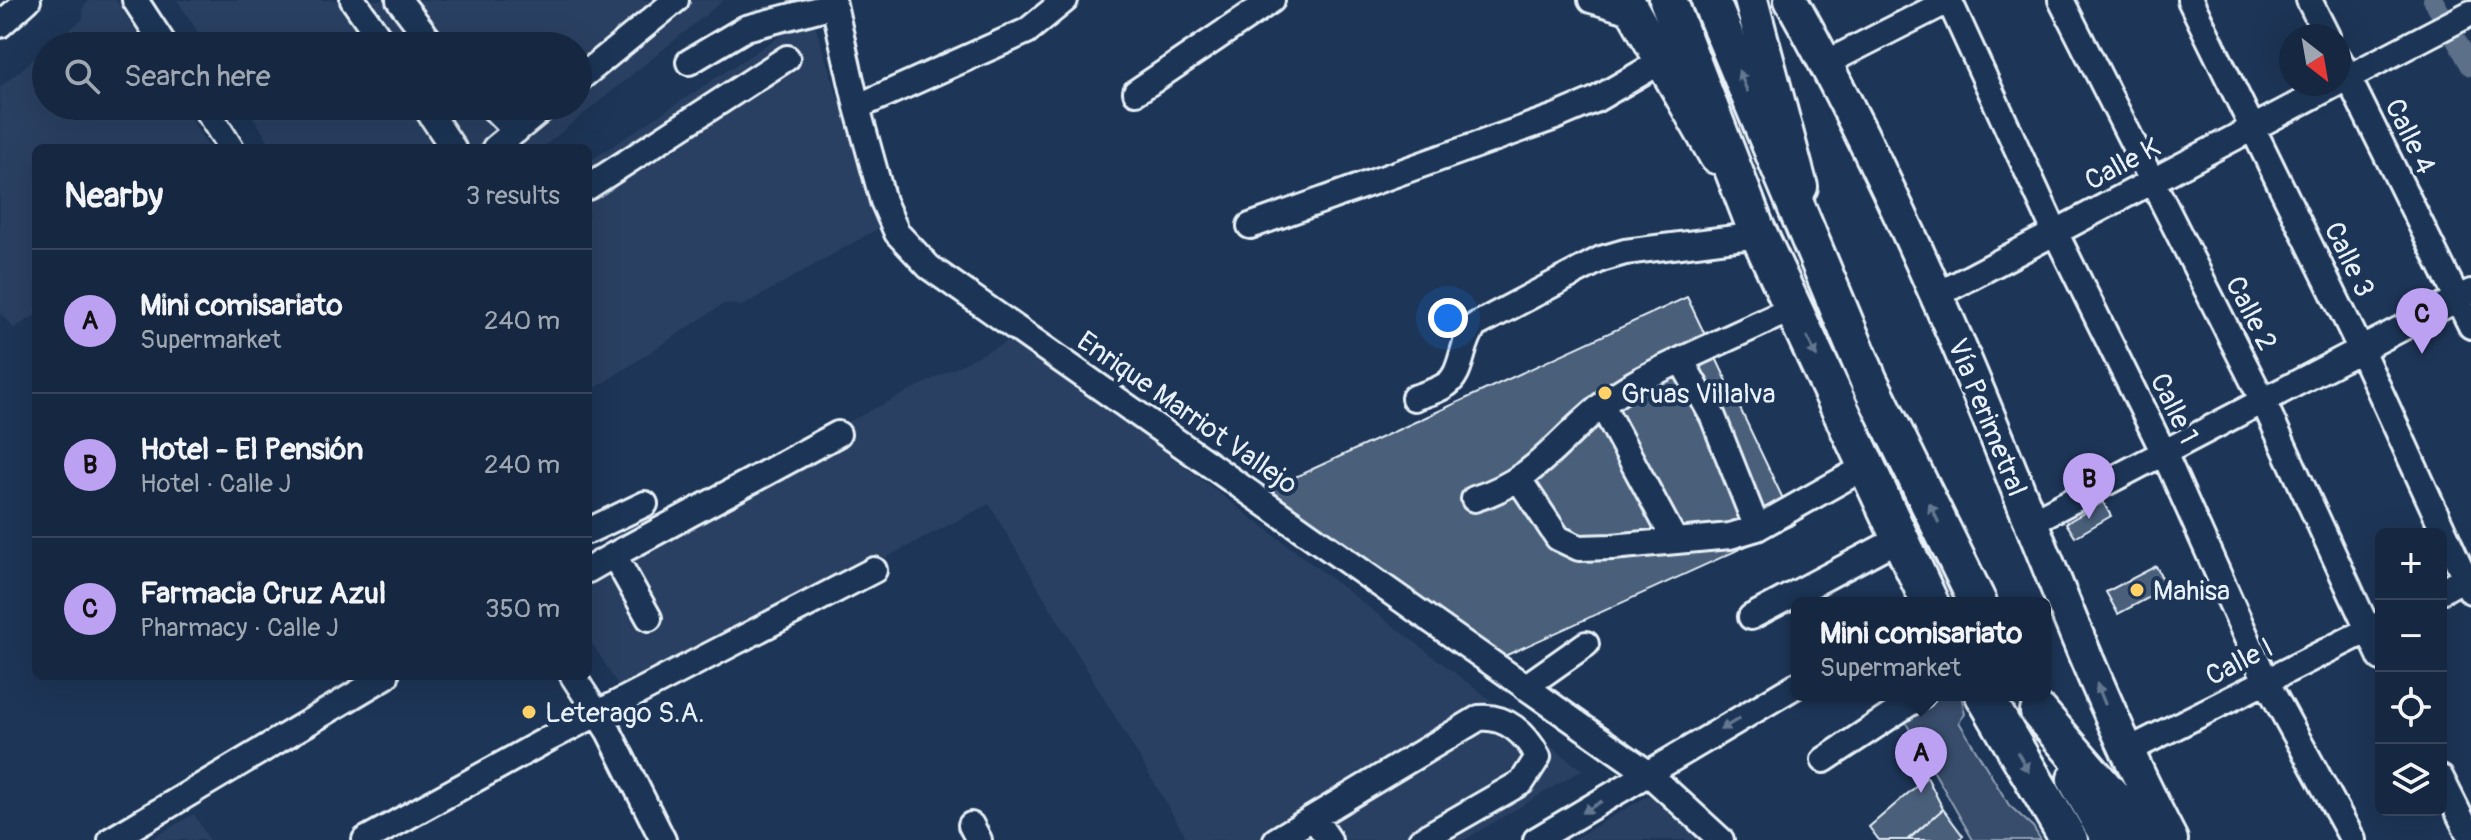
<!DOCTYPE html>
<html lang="en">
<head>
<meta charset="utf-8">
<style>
	:root { --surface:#162841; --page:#1f3048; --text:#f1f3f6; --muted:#9ea6b1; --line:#35445a; --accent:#bca0f2 }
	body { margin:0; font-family:Pangolin,sans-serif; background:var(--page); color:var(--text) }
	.controls { position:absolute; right:24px; bottom:24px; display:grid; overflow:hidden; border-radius:12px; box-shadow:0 8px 32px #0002 }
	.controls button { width:72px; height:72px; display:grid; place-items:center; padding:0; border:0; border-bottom:2px solid var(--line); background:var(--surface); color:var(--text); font:40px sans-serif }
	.compass { position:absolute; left:2279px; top:24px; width:72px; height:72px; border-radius:50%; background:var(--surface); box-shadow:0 8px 32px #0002; rotate:149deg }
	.you { position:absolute; left:1448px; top:318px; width:28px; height:28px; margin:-20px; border:6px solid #fff; border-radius:50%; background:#1a73e8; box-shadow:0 0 0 12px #1a73e833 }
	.badge { display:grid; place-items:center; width:52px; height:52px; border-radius:50%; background:var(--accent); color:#111; font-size:26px; font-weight:700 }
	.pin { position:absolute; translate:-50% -66px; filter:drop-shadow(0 2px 4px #0008) }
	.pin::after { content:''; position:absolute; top:42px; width:28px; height:24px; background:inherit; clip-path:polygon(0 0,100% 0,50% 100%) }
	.popup { position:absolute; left:1791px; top:597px; width:260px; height:104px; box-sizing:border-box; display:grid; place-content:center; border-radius:12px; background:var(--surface); filter:drop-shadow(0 2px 6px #0005); font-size:26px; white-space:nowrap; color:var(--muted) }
	.popup b { font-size:30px; color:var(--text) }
	.popup::after { content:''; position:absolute; left:50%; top:100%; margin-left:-16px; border:16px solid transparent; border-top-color:var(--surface) }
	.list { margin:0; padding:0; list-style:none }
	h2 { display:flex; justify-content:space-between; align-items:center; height:104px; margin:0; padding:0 32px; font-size:34px }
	h2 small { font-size:26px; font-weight:400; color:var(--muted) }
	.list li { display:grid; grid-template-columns:52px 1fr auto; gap:24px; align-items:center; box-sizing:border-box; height:144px; padding:0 32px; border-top:2px solid var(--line) }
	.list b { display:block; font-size:30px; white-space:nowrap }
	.list p { margin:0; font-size:26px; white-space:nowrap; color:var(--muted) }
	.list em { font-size:26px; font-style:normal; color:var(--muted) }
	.icon { flex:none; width:44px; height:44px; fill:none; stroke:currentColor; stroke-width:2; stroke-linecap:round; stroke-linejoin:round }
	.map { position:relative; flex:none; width:2471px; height:840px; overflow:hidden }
	.search { position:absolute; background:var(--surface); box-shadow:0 8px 32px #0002; left:32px; top:32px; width:560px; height:88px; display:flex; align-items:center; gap:20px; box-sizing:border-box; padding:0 28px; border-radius:44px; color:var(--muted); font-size:30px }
	.panel { position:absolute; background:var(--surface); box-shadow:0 8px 32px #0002; left:32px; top:144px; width:560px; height:536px; border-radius:12px }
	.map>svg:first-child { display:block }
	.built { fill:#2a4162 }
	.green { fill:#374d6c; stroke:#909fb2; stroke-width:2 }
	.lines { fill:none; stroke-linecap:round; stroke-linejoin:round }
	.canal { stroke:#5d7089; stroke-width:20 }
	.building { fill:#495e7a; stroke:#e8f1f8; stroke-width:2 }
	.minor-casing { stroke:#e8f1f8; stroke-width:30 }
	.major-casing { stroke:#e8f1f8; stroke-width:38 }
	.highway-casing { stroke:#e8f1f8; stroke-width:42 }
	.minor { stroke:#1d3557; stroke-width:24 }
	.major { stroke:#1d3557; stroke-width:32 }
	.highway { stroke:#1d3557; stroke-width:36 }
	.oneway { fill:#64778f }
	.poi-dot { fill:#ffd166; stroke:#1d3557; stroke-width:3 }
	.labels { text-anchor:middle; stroke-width:8; stroke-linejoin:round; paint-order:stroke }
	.street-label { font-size:28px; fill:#e8f1f8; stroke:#1d3557 }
	.poi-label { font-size:28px; fill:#e8f1f8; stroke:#1d3557; text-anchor:start }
</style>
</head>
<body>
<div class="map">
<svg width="2471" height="840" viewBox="0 0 2471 840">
	<rect width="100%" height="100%" fill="#1d3557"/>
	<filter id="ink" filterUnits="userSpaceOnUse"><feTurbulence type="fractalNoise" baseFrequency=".0125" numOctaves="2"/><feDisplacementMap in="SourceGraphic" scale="16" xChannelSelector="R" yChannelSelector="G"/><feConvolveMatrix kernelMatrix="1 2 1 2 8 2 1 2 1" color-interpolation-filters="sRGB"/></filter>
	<g filter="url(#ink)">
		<!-- built -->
		<path class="built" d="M90 0H116L145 46H49L83 19V7Z
			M177 0H724L542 148H273L246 106H578V46H207Z
			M812 15 879 228 742 306 725 303 588 393V162Z
			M46 49V106H183L209 148H36V315L14 328 0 313V87Z
			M1012 339 1134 428 1582 770 1464 840H1188L989 504 623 694 588 636V554Z
			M1649 795 1698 840H1572Z
			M194 814 209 840H149Z"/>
		<!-- green -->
		<path class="green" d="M1890 695H1961L1965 714 1959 722 2009 805 2033 827 2041 840H1973Z"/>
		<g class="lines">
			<!-- canal -->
			<path class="canal" d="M2433 0 2471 66"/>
		</g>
		<!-- building -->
		<path class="building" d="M1687 297 1795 524 1498 659 1269 489Z
			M2103 502 2111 516 2075 537 2066 523Z
			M2156 566 2167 588 2118 614 2106 592Z
			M1927 777 1943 809 1907 840H1879L1869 827Z
			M1943 809 1963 836 1959 840H1908Z"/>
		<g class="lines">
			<defs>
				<path id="minor" d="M135 0 165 46
					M353 0 385 46
					M399 0 434 46
					M833 0 857 107 883 201 897 233 929 267 1648 773 1721 840
					M1591 0 1634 13
					M1949 0 2055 232 2164 453 2266 681 2353 840
					M2061 0 2263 401 2381 658
					M2190 0 2361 350 2471 591
					M2309 0 2327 36
					M0 25 28 0
					M2339 59 2471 326
					M689 62 746 28 834 5
					M1826 63 1950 0
					M578 80 676 0
					M2339 82 2471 13
					M1136 92 1272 0
					M204 106 231 148
					M425 106 453 148
					M491 106 516 131
					M857 107 1027 31 1065 0
					M495 148 546 106
					M588 187 787 58
					M1250 226 1555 117 1595 100 1662 61
					M1937 295 2336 84
					M1681 360 1794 308
					M1414 398C1424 394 1435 392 1444 386 1464 376 1460 341 1476 325L1601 259 1625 252 1759 235
					M1602 405 1674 539
					M1520 481 1558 538 1579 548 1612 547 1730 536 1757 528 1867 466
					M1474 499C1535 480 1554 444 1601 406 1625 386 1653 373 1681 360L1713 417 1757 528
					M2031 522 2471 292
					M588 531 645 504
					M614 555 838 434
					M588 570 614 555 649 618
					M2441 591 2471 574
					M1751 617 1900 538
					M573 676 609 732 663 840
					M1525 687 1586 644
					M2125 752 2380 624
					M1824 760 1922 695
					M2441 778 2471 838
					M1314 818 1329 840
					M971 825 979 840
					M111 840 386 676
					M365 840 550 738 874 570
					M1276 840 1479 718C1506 715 1526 734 1538 757L1522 782 1421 840
					M1536 840 1797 685"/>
				<path id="major" d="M1627 0 1716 157
					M1751 0 1801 187
					M1791 0C1844 95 1892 194 1936 294 2018 475 2079 664 2171 840"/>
				<path id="highway" d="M1668 0 1755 226 1930 603
					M1710 0 1869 381 1978 603
					M1984 695 2069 840
					M2039 712 2149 840
					M2076 779 2111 840"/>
			</defs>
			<!-- minor casing -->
			<use href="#minor" class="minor-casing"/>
			<!-- major casing -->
			<use href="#major" class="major-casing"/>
			<!-- highway casing -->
			<use href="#highway" class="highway-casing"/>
			<!-- minor -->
			<use href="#minor" class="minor"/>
			<!-- major -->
			<use href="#major" class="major"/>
			<!-- highway -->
			<use href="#highway" class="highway"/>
		</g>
		<!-- one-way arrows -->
		<defs><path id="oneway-solid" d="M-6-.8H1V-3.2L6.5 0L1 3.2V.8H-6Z" transform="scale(2)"/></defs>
		<g class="oneway">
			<use href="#oneway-solid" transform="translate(1743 81) rotate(-113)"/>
			<use href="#oneway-solid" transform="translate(1812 347) rotate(65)"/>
			<use href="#oneway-solid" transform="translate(1934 513) rotate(-116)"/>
			<use href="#oneway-solid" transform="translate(2101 694) rotate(-112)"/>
			<use href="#oneway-solid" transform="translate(1730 724) rotate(149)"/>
			<use href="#oneway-solid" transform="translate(2023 762) rotate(60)"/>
			<use href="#oneway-solid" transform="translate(1592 807) rotate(149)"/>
		</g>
	</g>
	<!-- markers -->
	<g class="poi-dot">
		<circle cx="1605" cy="393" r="8"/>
		<circle cx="2137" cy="590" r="8"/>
		<circle cx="529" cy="712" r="8"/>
	</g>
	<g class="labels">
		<!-- street labels -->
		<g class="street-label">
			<text transform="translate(2411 136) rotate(64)" y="10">Calle 4</text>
			<text transform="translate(2122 163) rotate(-28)" y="10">Calle K</text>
			<text transform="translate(2350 259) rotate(64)" y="10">Calle 3</text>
			<text transform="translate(2252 313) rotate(63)" y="10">Calle 2</text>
			<text transform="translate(2175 408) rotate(64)" y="10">Calle 1</text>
			<text transform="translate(1188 412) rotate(35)" y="10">Enrique Marriot Vallejo</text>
			<text transform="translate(1988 417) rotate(68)" y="10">Vía Perimetral</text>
			<text transform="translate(2239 661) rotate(-27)" y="10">Calle I</text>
		</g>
		<!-- poi labels -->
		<g class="poi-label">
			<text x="1621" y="403">Gruas Villalva</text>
			<text x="2153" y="600">Mahisa</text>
			<text x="545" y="722">Leterago S.A.</text>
		</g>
	</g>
</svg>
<div class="controls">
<button>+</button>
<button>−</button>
<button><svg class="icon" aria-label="locate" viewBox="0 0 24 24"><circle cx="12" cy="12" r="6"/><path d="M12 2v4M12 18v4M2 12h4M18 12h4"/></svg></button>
<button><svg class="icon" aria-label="layers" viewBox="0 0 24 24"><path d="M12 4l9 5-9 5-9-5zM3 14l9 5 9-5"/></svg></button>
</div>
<svg class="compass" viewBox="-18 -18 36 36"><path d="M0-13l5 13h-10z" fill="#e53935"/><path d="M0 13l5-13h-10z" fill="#9ea6b1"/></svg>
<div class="you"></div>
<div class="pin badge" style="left:1921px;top:793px">A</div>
<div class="popup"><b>Mini comisariato</b>Supermarket</div>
<div class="pin badge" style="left:2089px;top:519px">B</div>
<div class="pin badge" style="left:2422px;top:354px">C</div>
<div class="search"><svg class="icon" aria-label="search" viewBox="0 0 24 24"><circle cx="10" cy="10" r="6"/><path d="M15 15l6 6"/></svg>Search here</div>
<section class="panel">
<h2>Nearby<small>3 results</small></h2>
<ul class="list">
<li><span class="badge">A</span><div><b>Mini comisariato</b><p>Supermarket</p></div><em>240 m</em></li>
<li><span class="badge">B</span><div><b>Hotel - El Pensión</b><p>Hotel · Calle J</p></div><em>240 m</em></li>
<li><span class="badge">C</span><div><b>Farmacia Cruz Azul</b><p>Pharmacy · Calle J</p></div><em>350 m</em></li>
</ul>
</section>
</div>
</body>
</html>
